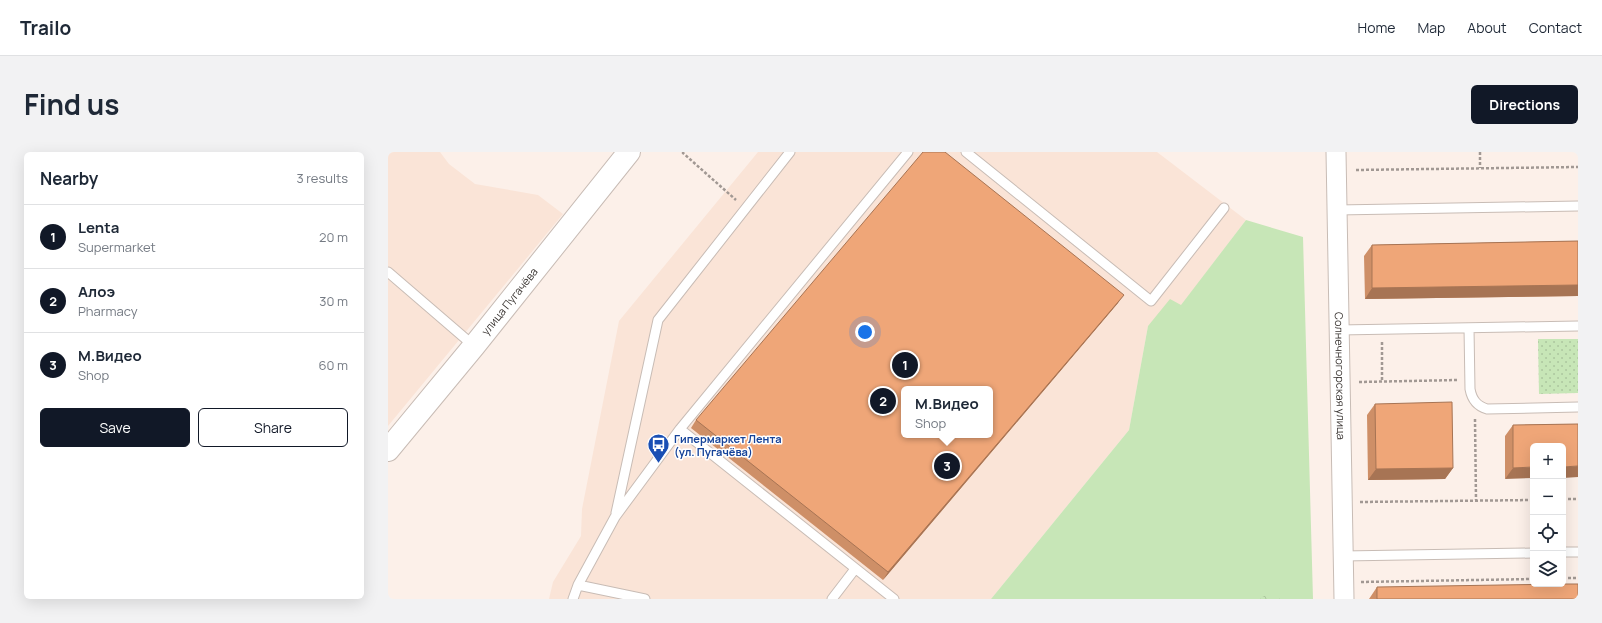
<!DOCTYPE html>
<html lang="en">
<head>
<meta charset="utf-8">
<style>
	:root { --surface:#fff; --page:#f2f2f3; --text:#1f2937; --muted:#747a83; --line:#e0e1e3; --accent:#111827 }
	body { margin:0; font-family:Manrope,sans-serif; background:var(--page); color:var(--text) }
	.controls { position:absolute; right:12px; bottom:12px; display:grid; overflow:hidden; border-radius:6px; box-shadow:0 4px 16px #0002 }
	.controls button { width:36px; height:36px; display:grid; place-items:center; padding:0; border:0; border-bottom:1px solid var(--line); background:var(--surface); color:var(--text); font:20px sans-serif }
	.you { position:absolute; left:477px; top:180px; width:14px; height:14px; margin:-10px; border:3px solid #fff; border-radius:50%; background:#1a73e8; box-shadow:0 0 0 6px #1a73e833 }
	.badge { display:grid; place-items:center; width:26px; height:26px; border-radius:50%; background:var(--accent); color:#fff; font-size:13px; font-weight:700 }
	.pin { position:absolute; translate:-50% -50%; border:2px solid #fff; box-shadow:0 1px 4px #0006 }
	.popup { position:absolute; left:513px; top:234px; width:92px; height:52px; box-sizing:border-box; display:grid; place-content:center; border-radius:6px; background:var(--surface); filter:drop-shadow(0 1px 3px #0005); font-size:13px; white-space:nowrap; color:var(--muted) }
	.popup b { font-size:15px; color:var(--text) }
	.popup::after { content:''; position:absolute; left:50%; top:100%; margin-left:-8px; border:8px solid transparent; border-top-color:var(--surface) }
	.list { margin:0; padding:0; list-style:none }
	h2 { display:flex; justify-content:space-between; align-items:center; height:52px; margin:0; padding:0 16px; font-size:17px }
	h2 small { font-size:13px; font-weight:400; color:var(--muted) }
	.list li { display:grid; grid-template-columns:26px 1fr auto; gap:12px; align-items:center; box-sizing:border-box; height:64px; padding:0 16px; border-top:1px solid var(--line) }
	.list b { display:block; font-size:15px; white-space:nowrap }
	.list p { margin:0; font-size:13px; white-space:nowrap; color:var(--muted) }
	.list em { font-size:13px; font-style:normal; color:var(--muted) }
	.actions { display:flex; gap:8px; padding:12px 16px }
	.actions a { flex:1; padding:9px 0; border:1px solid var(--accent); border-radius:6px; text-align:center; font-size:14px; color:var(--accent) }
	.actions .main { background:var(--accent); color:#fff }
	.icon { flex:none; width:22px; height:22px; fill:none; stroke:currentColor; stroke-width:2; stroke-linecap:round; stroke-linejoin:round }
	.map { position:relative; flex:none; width:1190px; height:447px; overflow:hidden; border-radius:6px }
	header { display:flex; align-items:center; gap:24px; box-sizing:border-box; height:56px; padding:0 20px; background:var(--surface); border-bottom:1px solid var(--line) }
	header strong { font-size:19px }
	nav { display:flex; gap:22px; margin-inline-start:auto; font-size:14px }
	.intro { display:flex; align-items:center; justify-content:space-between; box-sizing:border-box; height:96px; padding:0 24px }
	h1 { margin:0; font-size:28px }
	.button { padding:10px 18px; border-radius:6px; background:var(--accent); color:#fff; font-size:14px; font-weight:700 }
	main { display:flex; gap:24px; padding:0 24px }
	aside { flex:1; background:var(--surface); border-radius:6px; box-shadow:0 4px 16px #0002 }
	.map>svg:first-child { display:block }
	.commercial { fill:#fae4d7; fill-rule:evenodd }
	.grass { fill:#c7e6b7 }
	.forest { fill:url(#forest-crowns) }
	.park { fill:url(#park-dots) }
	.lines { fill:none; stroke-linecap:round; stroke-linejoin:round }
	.service-casing { stroke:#c8bcb5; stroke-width:11 }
	.minor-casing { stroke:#c8bcb5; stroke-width:21 }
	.primary-casing { stroke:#c8bcb5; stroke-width:24 }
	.path { stroke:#a19893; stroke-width:2.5; stroke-dasharray:3 2; stroke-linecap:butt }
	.service { stroke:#fff; stroke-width:9 }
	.minor { stroke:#fff; stroke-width:19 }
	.primary { stroke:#fff; stroke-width:22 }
	.wall { fill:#ce8f67 }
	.shaded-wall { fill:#a77454 }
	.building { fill:#efa678; stroke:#a77454; fill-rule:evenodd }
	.labels { text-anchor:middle; stroke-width:3; stroke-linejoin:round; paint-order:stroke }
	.street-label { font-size:11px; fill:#3b3633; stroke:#fff }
	.transit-label { font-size:11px; font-weight:bold; fill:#164399; stroke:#fff; text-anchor:start }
</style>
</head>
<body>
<header>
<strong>Trailo</strong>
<nav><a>Home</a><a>Map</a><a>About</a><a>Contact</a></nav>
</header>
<div class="intro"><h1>Find us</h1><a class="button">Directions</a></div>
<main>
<aside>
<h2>Nearby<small>3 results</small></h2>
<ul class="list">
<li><span class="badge">1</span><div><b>Lenta</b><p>Supermarket</p></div><em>20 m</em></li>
<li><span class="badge">2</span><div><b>Алоэ</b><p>Pharmacy</p></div><em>30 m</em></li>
<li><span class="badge">3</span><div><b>М.Видео</b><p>Shop</p></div><em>60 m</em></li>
</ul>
<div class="actions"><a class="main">Save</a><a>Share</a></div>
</aside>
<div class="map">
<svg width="1190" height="447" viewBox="0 0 1190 447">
	<defs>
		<pattern id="forest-crowns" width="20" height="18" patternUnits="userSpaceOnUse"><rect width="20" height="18" fill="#c7e6b7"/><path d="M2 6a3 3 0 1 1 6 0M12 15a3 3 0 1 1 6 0" fill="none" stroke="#acc69e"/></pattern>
		<pattern id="park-dots" width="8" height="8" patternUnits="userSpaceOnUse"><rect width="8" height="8" fill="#c7e6b7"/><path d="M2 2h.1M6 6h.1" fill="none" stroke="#acc69e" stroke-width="1.8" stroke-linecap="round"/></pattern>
	</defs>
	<rect width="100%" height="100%" fill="#fcf0e9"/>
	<!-- commercial -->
	<path class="commercial" d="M0 0H52L61 12 87 32 150 43 175 62 0 274Z
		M370 0H769L858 68 793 154 760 174 741 278 603 447H161L165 430 193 384 194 357 231 169ZM516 237H602V283H516Z"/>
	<!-- grass -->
	<path class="grass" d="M858 68 915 85 925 447H603L741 278 760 174 782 147 793 153Z"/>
	<!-- forest -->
	<path class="forest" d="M886 436 892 447H872Z"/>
	<!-- park -->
	<path class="park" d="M1150 187H1190V241L1151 242Z"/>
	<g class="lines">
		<defs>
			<path id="service" d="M578 0 763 149 836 56
				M949 58 1190 54
				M0 120 86 194
				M1081 176 1082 237C1084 248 1089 254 1099 257L1190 255
				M951 178 1190 174
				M292 277 506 447
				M228 361 270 168 402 0
				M1175 400H1190
				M955 404 1145 401
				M190 433 227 365 292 277 520 0
				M185 447 190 433 257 447
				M444 447 467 417"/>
			<g id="minor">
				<path id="s1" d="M948 0 956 447"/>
			</g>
			<g id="primary">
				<path id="s2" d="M0 298 86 194 241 0"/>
			</g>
		</defs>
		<!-- service casing -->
		<use href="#service" class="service-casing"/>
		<!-- minor casing -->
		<use href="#minor" class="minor-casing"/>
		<!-- primary casing -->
		<use href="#primary" class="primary-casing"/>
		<!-- path -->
		<path class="path" d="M296 0 295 1 348 48
			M1092 0V16
			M968 18 1190 15
			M994 190V229
			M971 230 1070 228
			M1087 267 1088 348
			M1175 347H1190
			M972 350 1145 348
			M1175 426H1190
			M973 430 1145 427"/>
		<!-- service -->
		<use href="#service" class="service"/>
		<!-- minor -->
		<use href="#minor" class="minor"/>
		<!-- primary -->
		<use href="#primary" class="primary"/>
	</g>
	<!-- wall -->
	<path class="wall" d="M1190 89V144L977 147 976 104 984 93Z
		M730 151 495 428 303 276 308 268Z
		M987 252 1065 316 1057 327 980 328 979 263Z
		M1190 272 1117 327V284L1125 273Z
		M989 435 1190 447H981Z"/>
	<!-- shaded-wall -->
	<path class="shaded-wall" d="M1190 133V144L977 147 984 136Z
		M736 143 730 151 495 428 500 420Z
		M1190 314V325L1175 326V315Z
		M1145 315V326L1117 327 1125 316Z
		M1065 316 1057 327 980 328 988 317Z"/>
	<!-- building -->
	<path class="building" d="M535 0H557L736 143 500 420 308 268ZM516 237H602V283H516Z
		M1190 89V133L984 136V93Z
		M1064 250 1065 316 988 317 987 252Z
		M1190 272V314L1175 315V294H1145V315L1125 316V273Z
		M1175 432H1190V447H989V435Z"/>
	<!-- icons -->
	<defs>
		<symbol id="bus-pin" viewBox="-11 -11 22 30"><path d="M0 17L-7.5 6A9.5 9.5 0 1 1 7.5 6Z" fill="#1a4fb4" stroke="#fff"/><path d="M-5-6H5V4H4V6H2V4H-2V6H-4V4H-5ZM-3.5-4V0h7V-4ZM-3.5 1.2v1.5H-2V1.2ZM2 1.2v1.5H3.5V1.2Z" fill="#fff"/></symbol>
	</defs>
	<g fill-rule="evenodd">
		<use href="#bus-pin" x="258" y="280" width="25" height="34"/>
	</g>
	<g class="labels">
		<!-- street labels -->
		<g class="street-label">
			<text dy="4" stroke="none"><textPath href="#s2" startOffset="192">улица Пугачёва</textPath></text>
			<text dy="4" stroke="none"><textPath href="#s1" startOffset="224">Солнечногорская улица</textPath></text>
		</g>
		<!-- transit labels -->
		<g class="transit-label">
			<text x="286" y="291">Гипермаркет Лента<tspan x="286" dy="13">(ул. Пугачёва)</tspan></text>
		</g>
	</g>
</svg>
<div class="controls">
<button>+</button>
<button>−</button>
<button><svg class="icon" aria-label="locate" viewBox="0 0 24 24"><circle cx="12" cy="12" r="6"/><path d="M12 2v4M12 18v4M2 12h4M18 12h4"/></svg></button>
<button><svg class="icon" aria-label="layers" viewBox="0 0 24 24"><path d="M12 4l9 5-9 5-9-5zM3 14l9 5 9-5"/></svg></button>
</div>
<div class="you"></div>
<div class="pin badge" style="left:517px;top:213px">1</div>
<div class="pin badge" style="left:495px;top:249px">2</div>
<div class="pin badge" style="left:559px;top:314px">3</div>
<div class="popup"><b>М.Видео</b>Shop</div>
</div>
</main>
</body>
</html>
